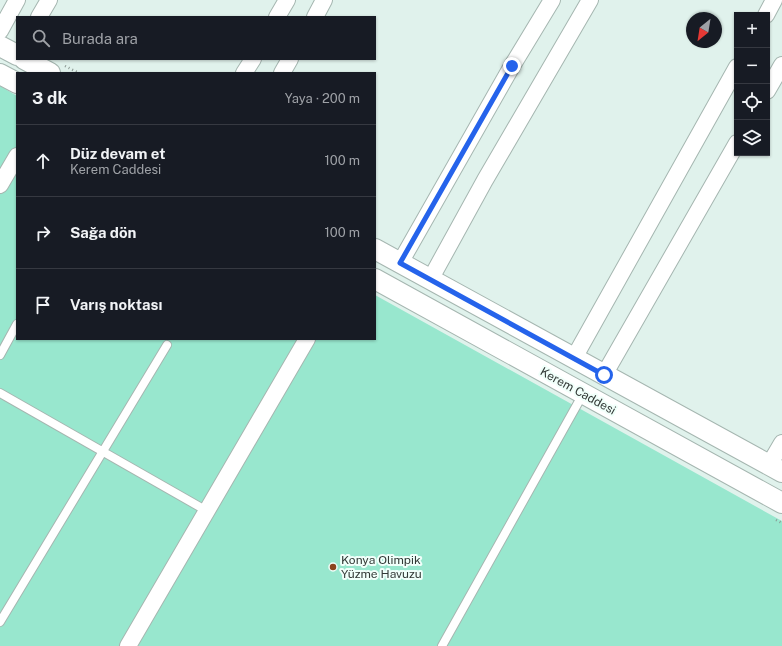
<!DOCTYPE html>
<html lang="tr">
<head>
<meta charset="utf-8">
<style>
	:root { --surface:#171b24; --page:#20242c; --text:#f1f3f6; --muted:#9ea1a6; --line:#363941 }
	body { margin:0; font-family:"Public Sans",sans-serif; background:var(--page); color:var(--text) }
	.controls { position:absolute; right:12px; top:12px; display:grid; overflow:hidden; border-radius:0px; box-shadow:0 1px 3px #0004 }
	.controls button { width:36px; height:36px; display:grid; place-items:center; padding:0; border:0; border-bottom:1px solid var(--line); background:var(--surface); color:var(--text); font:20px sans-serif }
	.compass { position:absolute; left:686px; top:12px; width:36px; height:36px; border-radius:50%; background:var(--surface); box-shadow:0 1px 3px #0004; rotate:210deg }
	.stop { position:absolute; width:12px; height:12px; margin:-9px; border:3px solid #2563eb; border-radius:50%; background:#fff }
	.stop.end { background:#2563eb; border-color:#fff; box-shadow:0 1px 4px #0008 }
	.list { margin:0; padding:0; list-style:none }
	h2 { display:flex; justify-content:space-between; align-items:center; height:52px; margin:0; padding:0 16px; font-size:17px }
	h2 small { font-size:13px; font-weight:400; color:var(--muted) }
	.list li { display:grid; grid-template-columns:26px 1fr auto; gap:12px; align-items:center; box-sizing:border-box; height:72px; padding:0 16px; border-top:1px solid var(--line) }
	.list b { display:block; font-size:15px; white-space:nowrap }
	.list p { margin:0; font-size:13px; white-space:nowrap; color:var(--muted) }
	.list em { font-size:13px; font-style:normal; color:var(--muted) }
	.icon { flex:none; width:22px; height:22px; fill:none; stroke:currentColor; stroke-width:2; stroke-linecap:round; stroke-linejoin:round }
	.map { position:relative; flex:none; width:782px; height:646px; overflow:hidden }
	.search { position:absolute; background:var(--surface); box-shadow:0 1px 3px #0004; left:16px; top:16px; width:360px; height:44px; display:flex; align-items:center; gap:10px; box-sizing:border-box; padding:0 14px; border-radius:0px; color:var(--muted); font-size:15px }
	.panel { position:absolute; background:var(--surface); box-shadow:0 1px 3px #0004; left:16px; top:72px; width:360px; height:268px; border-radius:0px }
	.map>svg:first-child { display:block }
	.green { fill:#98e7ce }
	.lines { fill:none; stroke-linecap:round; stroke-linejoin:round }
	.service-casing { stroke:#a5b6b0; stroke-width:10 }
	.minor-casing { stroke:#a5b6b0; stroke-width:18 }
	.tertiary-casing { stroke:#a5b6b0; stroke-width:22 }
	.path { stroke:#8a9792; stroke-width:2.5; stroke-dasharray:1 3; stroke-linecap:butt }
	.service { stroke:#fff; stroke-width:8 }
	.minor { stroke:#fff; stroke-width:16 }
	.tertiary { stroke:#fff; stroke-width:20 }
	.route { stroke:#2563eb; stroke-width:5 }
	.poi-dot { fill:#8b451e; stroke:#f0fffa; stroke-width:1.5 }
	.labels { text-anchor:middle; stroke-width:4; stroke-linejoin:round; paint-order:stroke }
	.street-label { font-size:12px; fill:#323936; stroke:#f0fffa }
	.poi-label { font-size:12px; fill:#323936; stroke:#f0fffa; text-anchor:start }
</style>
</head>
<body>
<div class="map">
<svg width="782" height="646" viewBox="0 0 782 646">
	<rect width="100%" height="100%" fill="#e0f2ec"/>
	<!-- green -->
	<path class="green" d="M0 86 17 96V339H375V295L782 521V646H0Z"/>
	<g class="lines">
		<defs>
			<path id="service" d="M0 355 17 324
				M0 393 207 511
				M0 622 167 345
				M442 646 583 394"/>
			<path id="minor" d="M766 15 774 0
				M39 17 49 0
				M277 17 287 0
				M315 17 324 0
				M0 31 17 0
				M244 73 253 59
				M282 73 290 59
				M767 91 782 65
				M0 185 17 156
				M400 263 512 66 552 0
				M430 280 485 180 590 0
				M574 358 737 67
				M604 375 737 143
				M769 465 782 443
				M128 646 307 339"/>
			<path id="tertiary" d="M0 46 17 55
				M24 59 50 73
				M0 74 17 83
				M375 249 782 472
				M375 279 782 503"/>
		</defs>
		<!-- service casing -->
		<use href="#service" class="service-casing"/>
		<!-- minor casing -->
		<use href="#minor" class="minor-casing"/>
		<!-- tertiary casing -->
		<use href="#tertiary" class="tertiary-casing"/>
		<!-- path -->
		<path class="path" d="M65 66 79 73
			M776 520 782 523"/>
		<!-- service -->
		<use href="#service" class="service"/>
		<!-- minor -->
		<use href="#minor" class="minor"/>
		<!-- tertiary -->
		<use href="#tertiary" class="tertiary"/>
	</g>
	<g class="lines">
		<!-- route -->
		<path class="route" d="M512 66 400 263 604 375"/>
	</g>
	<!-- markers -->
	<circle class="poi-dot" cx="333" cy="567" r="4"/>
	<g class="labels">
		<!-- street labels -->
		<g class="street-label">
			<text transform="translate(578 391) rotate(29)" y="4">Kerem Caddesi</text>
		</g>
		<!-- poi labels -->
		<g class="poi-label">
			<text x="341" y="564">Konya Olimpik<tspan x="341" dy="14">Yüzme Havuzu</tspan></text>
		</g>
	</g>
</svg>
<div class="controls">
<button>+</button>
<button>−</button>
<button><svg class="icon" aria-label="locate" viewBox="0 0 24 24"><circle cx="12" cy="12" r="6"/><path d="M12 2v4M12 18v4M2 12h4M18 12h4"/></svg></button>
<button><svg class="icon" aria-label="layers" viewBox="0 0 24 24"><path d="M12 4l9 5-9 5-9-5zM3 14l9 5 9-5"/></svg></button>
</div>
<svg class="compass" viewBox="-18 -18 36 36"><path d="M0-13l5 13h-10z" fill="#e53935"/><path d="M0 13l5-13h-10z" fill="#9ea1a6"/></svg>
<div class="stop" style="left:604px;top:375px"></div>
<div class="stop end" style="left:512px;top:66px"></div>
<div class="search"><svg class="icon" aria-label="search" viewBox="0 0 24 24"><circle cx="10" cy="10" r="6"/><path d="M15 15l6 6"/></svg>Burada ara</div>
<section class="panel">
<h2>3 dk<small>Yaya · 200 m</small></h2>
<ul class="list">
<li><svg class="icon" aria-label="ahead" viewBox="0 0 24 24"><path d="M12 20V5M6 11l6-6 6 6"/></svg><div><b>Düz devam et</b><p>Kerem Caddesi</p></div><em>100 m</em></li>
<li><svg class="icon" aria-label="right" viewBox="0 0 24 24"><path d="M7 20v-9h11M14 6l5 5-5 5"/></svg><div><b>Sağa dön</b></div><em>100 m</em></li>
<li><svg class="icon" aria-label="arrive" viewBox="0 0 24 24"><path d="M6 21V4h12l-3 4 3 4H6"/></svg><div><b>Varış noktası</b></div></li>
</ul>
</section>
</div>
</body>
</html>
